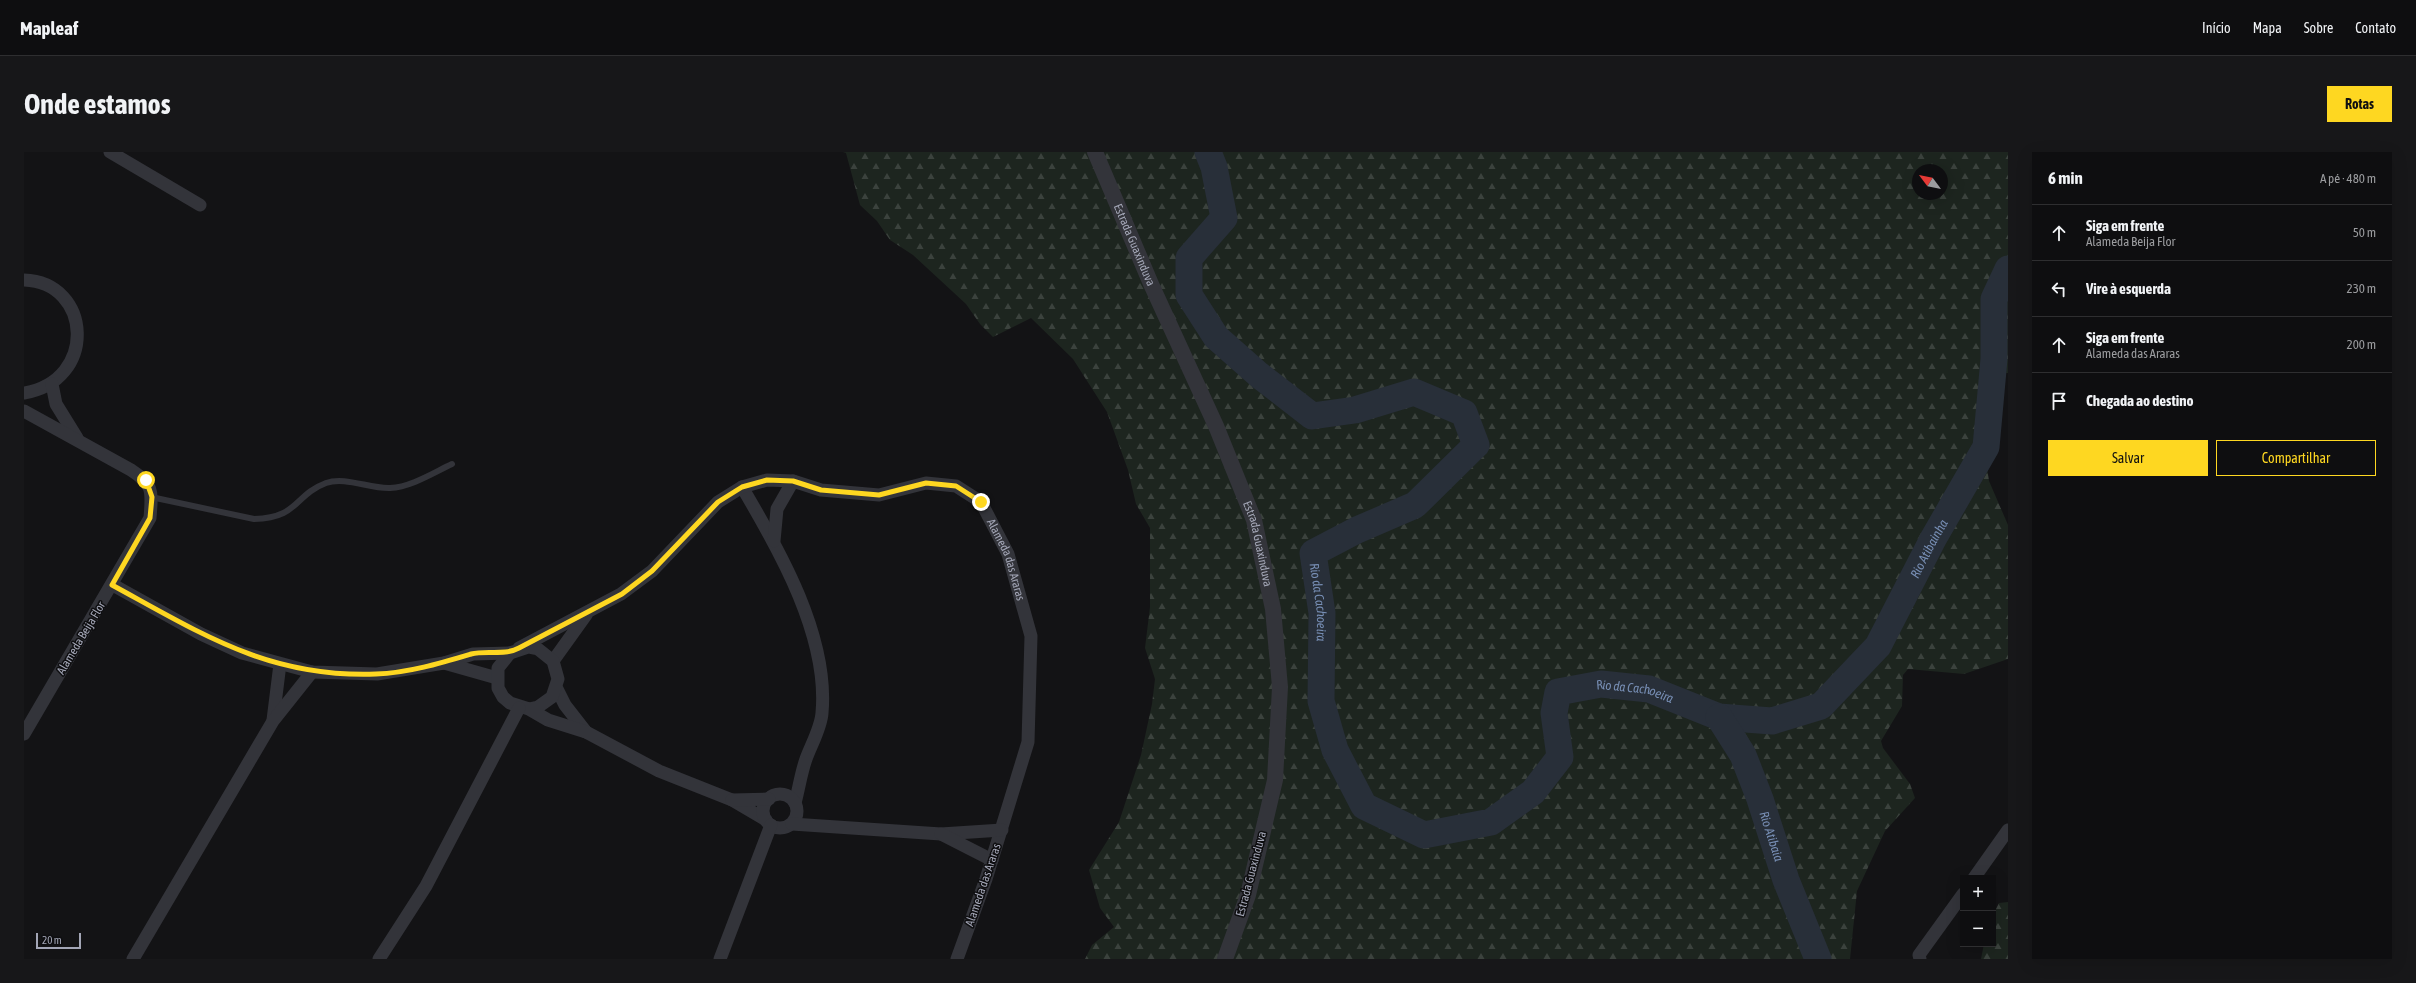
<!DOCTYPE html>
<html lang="pt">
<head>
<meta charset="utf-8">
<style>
	:root { --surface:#0e0e10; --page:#171719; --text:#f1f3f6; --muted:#9b9c9f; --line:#2e2e30; --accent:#fed721 }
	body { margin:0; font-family:"Asap Condensed",sans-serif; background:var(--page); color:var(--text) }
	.controls { position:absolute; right:12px; bottom:12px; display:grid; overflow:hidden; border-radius:0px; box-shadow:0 4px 16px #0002 }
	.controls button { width:36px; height:36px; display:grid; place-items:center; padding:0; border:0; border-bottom:1px solid var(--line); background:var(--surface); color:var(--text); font:20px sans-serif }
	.compass { position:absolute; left:1888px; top:12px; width:36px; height:36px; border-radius:50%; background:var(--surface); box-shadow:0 4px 16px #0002; rotate:302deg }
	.scale { position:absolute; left:12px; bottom:10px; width:45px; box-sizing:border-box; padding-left:4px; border:2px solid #a3a6b6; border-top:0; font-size:11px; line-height:14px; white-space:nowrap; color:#a3a6b6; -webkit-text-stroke:3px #0e0e10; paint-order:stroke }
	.stop { position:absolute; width:12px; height:12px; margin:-9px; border:3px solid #fed721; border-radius:50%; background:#fff }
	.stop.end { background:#fed721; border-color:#fff; box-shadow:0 1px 4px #0008 }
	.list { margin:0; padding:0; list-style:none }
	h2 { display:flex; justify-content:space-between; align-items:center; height:52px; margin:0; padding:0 16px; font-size:17px }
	h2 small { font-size:13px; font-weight:400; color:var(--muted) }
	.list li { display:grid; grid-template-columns:26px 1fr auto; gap:12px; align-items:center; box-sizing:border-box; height:56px; padding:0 16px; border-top:1px solid var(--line) }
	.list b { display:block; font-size:15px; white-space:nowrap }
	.list p { margin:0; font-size:13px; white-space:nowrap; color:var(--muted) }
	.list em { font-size:13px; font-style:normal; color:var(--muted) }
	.actions { display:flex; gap:8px; padding:12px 16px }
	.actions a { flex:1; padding:9px 0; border:1px solid var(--accent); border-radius:0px; text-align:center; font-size:14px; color:var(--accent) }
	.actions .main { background:var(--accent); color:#111 }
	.icon { flex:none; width:22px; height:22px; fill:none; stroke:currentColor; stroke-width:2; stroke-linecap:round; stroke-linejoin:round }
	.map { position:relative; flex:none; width:1984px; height:807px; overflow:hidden; border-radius:0px }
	header { display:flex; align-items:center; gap:24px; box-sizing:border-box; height:56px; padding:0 20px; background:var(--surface); border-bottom:1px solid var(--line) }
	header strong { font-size:19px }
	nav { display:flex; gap:22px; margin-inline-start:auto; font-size:14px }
	.intro { display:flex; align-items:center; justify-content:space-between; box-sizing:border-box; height:96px; padding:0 24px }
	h1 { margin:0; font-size:28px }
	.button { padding:10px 18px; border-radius:0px; background:var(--accent); color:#111; font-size:14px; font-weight:700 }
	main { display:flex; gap:24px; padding:0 24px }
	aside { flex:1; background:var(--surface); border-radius:0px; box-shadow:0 4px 16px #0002 }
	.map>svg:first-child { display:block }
	.forest { fill:url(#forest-firs); fill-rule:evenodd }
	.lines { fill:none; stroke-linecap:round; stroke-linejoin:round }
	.river { stroke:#282f39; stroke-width:27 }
	.service { stroke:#33343a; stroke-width:6 }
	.minor { stroke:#33343a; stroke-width:13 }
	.tertiary { stroke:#33343a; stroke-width:16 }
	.route { stroke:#fed721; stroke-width:5 }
	.labels { text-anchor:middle; stroke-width:3; stroke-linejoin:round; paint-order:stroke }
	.street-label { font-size:12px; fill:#a3a6b6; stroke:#0e0e10 }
	.water-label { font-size:13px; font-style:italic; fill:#778eb4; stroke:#0e0e10 }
</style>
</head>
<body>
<header>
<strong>Mapleaf</strong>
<nav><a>Início</a><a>Mapa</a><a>Sobre</a><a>Contato</a></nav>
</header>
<div class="intro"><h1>Onde estamos</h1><a class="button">Rotas</a></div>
<main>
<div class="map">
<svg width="1984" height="807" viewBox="0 0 1984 807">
	<defs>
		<pattern id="forest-firs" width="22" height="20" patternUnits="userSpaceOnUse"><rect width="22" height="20" fill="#1d251f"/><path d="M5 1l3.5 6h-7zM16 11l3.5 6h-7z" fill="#3b423d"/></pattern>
	</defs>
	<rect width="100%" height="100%" fill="#131315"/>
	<!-- forest -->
	<path class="forest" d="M819 0H1984V221H1978L1970 232 1969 247 1960 261 1967 299 1963 315 1965 329 1984 373V507L1940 522 1884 517 1879 523 1878 554 1857 589 1859 596 1886 632 1891 646 1861 679 1833 739 1826 807H1061L1068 793 1090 775 1076 756 1065 718 1095 670 1117 603 1128 552 1131 527 1121 496 1126 455V376L1112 352 1104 318 1083 260 1049 207 1007 166 969 185 956 172 942 152 889 103 866 88 853 69 836 53 822 1ZM1894 18H1918V42H1894Z
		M1984 750V807H1957L1960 792H1969V763L1975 751Z"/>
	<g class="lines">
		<!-- river -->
		<g class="river">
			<path id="s1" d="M1184 0 1190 15 1200 66 1165 106V143L1192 185 1235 223 1288 264 1331 258 1390 240 1440 261 1452 293 1391 353 1333 378 1289 401 1298 461 1297 549 1311 598 1340 654 1400 683 1467 670 1509 640 1536 605 1530 561 1534 540 1577 532 1625 537 1695 565 1748 569 1797 554 1854 494 1909 387 1962 295 1970 207V147L1984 117"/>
			<path id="s2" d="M1695 565 1719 603 1736 647 1762 728 1794 807"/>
		</g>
		<!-- service -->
		<path class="service" d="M127 345 230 367C275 366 270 343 302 331 321 324 346 337 366 336 387 335 409 321 428 312"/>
		<!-- minor -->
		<g class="minor">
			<path d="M86 0 176 53"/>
			<path d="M0 128C68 130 74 229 0 241"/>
			<path d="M28 232 32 252 53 286"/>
			<path d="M0 259 107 318C130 333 128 339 126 366L0 582"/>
			<path d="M718 335C756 399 805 485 798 561 797 576 787 593 782 607 777 621 775 636 771 651"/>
			<path d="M750 389 753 357 769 329"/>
			<path d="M89 433 177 482 218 501 288 520 353 522 420 511 449 502 486 501"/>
			<path id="s3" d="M495 496 597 442 628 419 694 350 718 335 743 328 769 329 797 338 855 343 902 331 932 334 957 350 984 402 1007 484 1004 590 962 727 933 807"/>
			<path d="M529 509 562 463"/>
			<path d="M420 511 473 526"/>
			<path d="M533 537 541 553 562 580"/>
			<path d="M505 557 514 555 528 545 534 527 529 509 514 497 504 495 486 501 474 516V536L479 545 486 551 505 557 524 568 562 580 635 619 708 648 742 668"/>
			<path d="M249 568 256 512"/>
			<circle cx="756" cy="659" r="17"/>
			<path d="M708 648 745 647"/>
			<path d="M768 672 917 682 978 678"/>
			<path d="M917 682 968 708"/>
			<path d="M1950 726 1984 678"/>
			<path d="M109 807 249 569 288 520"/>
			<path d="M355 807 402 734 495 556"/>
			<path d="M696 807 747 673"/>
			<path d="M1896 807 1895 803 1939 742"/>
		</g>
		<!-- tertiary -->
		<path class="tertiary" id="s4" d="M1071 0 1127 132 1192 274 1230 368 1249 457 1256 535 1251 628 1224 743 1201 807"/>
	</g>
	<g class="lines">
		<!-- route -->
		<path class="route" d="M122 328 128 345 126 366 88 433C178 482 245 526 352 522 384 521 417 511 447 502 463 498 480 504 495 496L598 442 628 419 694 350 718 335 743 328 769 329 797 338 855 343 902 331 932 334 957 350"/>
	</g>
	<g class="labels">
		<!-- street labels -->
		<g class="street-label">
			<text dy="4" stroke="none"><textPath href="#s4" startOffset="101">Estrada Guaxinduva</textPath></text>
			<text dy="4" stroke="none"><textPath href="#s4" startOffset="425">Estrada Guaxinduva</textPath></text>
			<text dy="4" stroke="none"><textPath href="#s3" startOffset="589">Alameda das Araras</textPath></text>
			<text transform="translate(57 486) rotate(-59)" y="4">Alameda Beija Flor</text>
			<text transform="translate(1227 722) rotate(-75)" y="4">Estrada Guaxinduva</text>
			<text transform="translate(959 733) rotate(-71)" y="4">Alameda das Araras</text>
		</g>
		<!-- water labels -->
		<g class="water-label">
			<text dy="5" stroke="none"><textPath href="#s1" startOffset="1748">Rio Atibainha</textPath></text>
			<text dy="5" stroke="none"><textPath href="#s1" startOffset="774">Rio da Cachoeira</textPath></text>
			<text dy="5" stroke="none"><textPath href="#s1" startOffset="1362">Rio da Cachoeira</textPath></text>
			<text dy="5" stroke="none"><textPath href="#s2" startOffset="131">Rio Atibaia</textPath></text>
		</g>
	</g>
</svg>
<div class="controls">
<button>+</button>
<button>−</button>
</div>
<svg class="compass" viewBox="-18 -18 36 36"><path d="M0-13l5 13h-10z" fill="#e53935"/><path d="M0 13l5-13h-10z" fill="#9b9c9f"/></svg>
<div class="scale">20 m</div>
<div class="stop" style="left:122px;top:328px"></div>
<div class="stop end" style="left:957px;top:350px"></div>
</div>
<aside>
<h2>6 min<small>A pé · 480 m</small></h2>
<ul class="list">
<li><svg class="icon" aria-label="ahead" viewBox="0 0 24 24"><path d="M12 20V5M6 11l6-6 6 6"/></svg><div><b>Siga em frente</b><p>Alameda Beija Flor</p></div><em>50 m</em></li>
<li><svg class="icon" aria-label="left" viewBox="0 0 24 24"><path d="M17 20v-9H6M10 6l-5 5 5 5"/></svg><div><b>Vire à esquerda</b></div><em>230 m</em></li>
<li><svg class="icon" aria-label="ahead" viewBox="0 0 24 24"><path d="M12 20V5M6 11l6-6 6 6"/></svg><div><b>Siga em frente</b><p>Alameda das Araras</p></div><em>200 m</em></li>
<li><svg class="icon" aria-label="arrive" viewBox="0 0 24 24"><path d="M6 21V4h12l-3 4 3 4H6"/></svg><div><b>Chegada ao destino</b></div></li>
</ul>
<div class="actions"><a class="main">Salvar</a><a>Compartilhar</a></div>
</aside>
</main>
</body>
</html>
